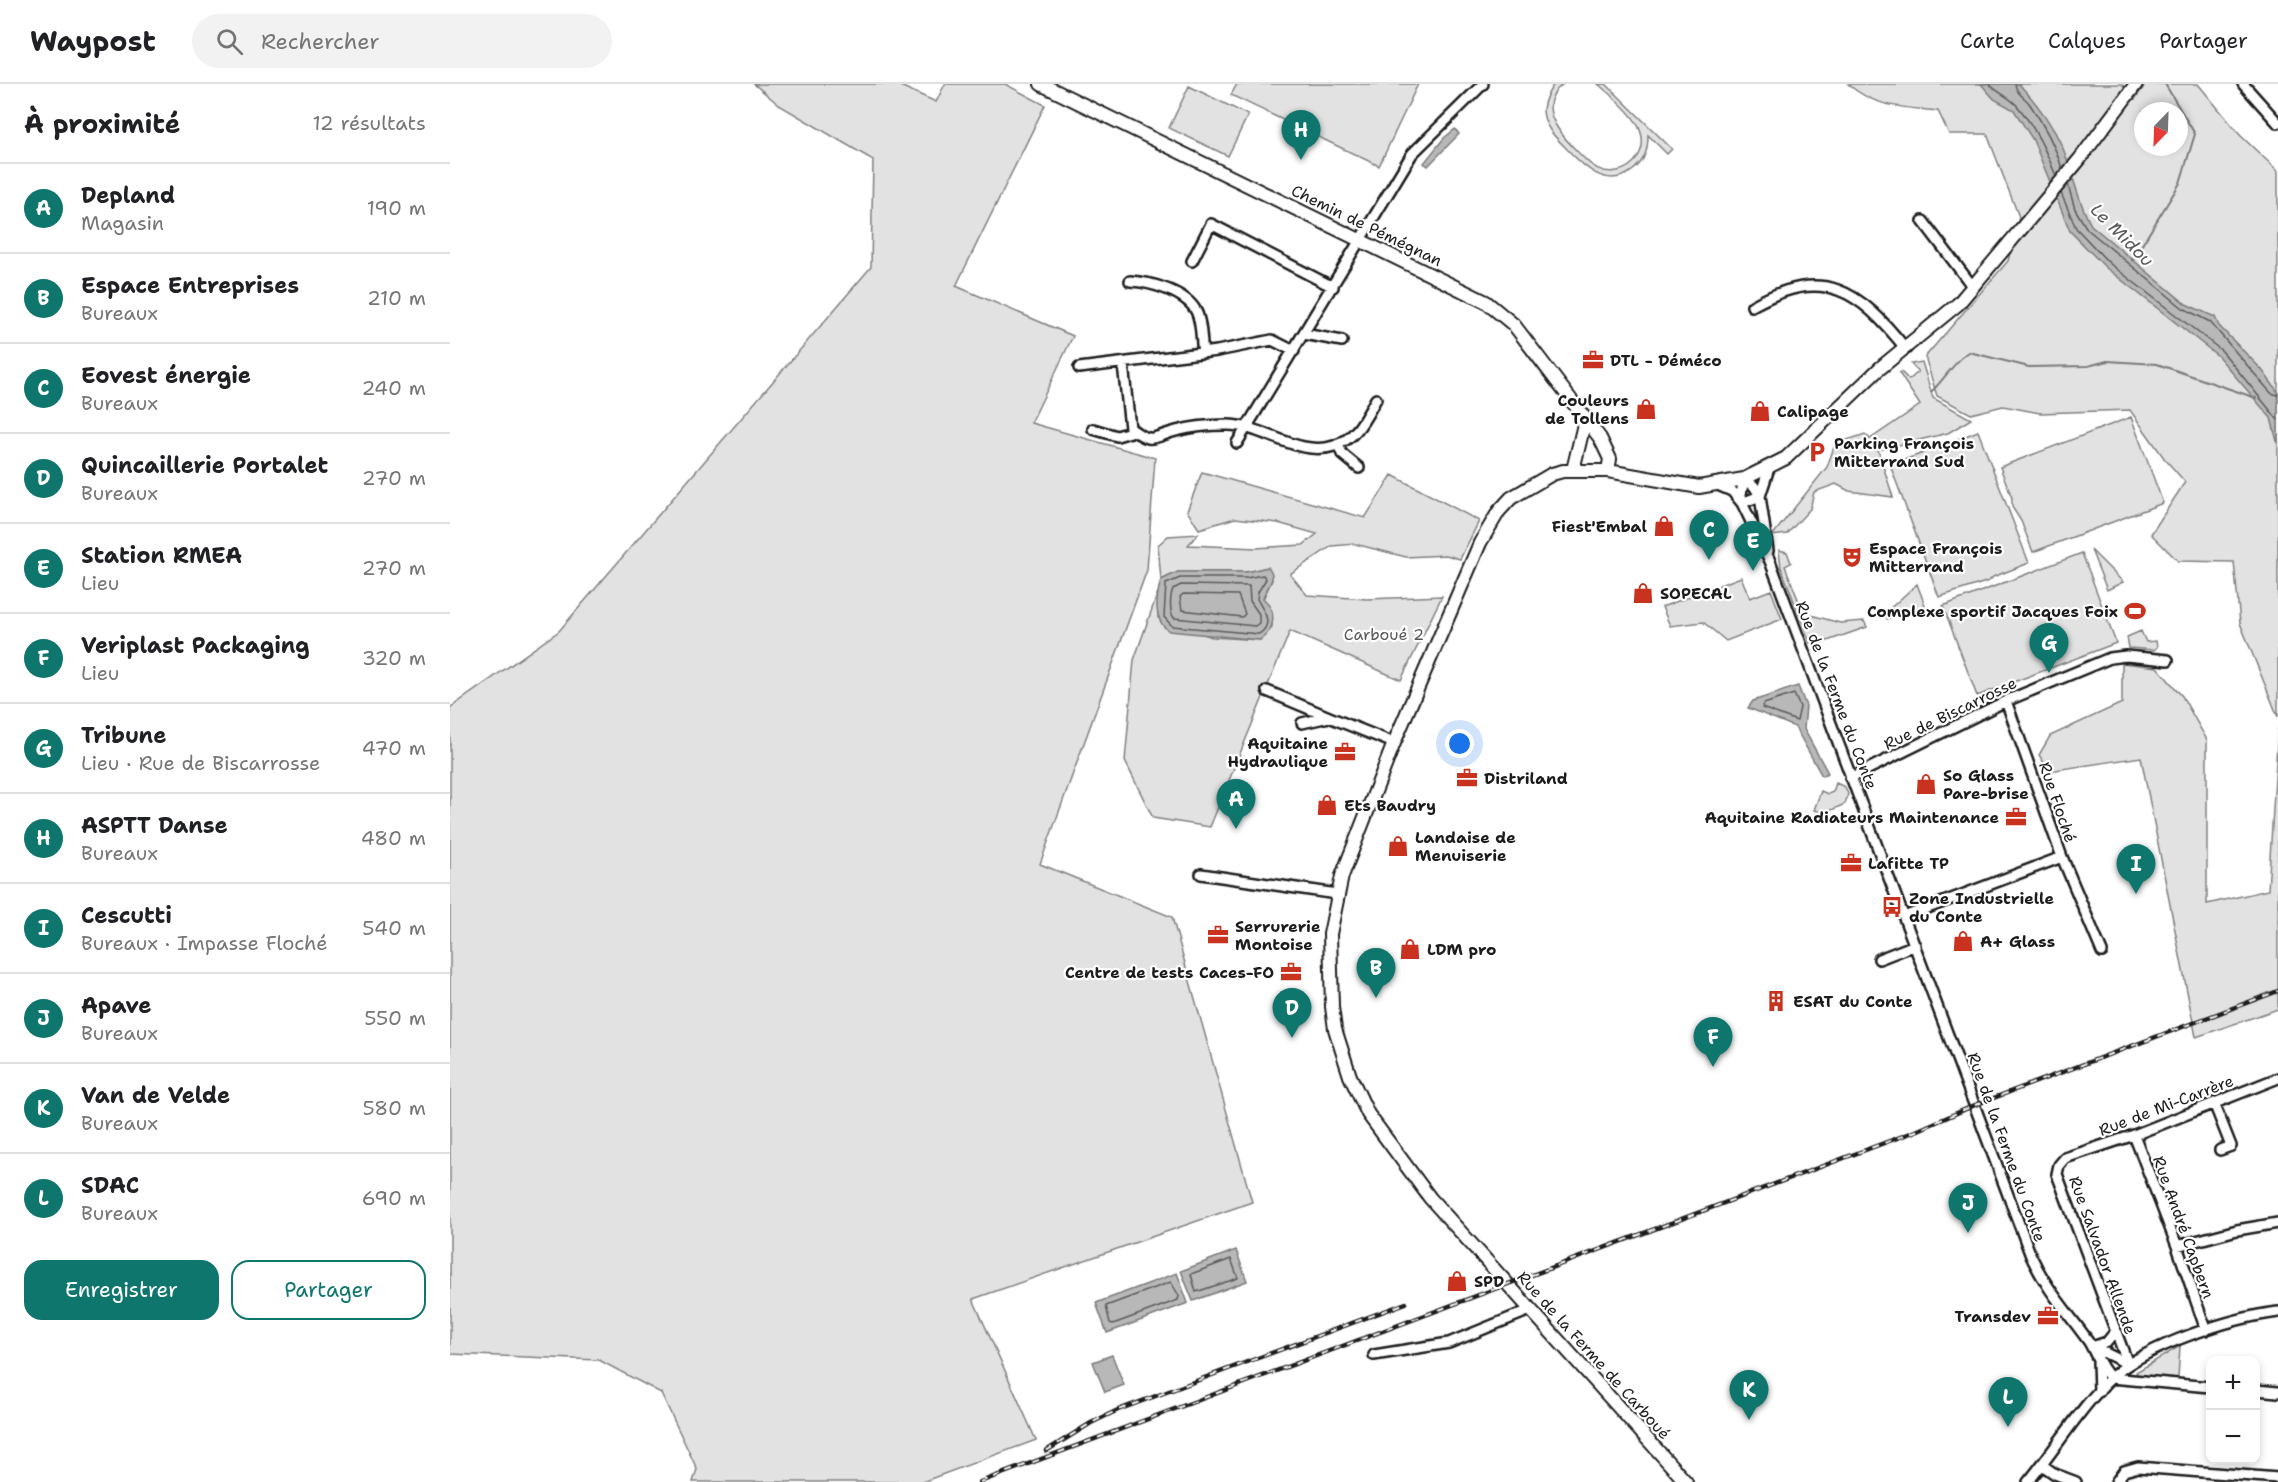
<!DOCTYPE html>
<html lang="fr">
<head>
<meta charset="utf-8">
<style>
	:root { --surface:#fff; --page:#f2f2f2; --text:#202124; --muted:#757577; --line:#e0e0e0; --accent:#0f766e }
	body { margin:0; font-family:"Shantell Sans",sans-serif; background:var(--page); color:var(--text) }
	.controls { position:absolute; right:18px; bottom:18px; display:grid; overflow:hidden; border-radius:12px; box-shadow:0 3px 9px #0003 }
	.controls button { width:54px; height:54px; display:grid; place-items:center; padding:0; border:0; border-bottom:2px solid var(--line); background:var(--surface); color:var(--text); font:30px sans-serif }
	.compass { position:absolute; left:1684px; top:18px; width:54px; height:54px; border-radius:50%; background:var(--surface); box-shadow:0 3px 9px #0003; rotate:203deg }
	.you { position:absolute; left:1010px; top:660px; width:21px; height:21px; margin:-15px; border:4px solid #fff; border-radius:50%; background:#1a73e8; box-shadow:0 0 0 9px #1a73e833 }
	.badge { display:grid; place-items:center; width:39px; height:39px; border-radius:50%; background:var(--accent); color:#fff; font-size:20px; font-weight:700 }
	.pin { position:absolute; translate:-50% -50px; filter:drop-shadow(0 2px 3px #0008) }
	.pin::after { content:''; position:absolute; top:32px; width:21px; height:18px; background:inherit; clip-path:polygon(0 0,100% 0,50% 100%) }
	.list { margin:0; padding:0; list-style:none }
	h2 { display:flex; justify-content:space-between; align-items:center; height:78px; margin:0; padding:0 24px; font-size:26px }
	h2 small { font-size:20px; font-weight:400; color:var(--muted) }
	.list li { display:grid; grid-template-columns:39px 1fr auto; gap:18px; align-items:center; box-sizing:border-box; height:90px; padding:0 24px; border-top:2px solid var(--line) }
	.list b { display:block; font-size:22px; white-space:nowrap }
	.list p { margin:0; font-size:20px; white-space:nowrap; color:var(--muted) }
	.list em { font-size:20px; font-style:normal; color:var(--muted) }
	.actions { display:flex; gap:12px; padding:18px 24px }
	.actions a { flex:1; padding:14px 0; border:2px solid var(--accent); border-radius:18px; text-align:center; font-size:21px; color:var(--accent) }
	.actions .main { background:var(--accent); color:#fff }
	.icon { flex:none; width:33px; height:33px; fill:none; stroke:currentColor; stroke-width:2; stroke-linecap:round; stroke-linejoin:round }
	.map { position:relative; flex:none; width:1828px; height:1398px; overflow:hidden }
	header { display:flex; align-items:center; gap:36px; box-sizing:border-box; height:84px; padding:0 30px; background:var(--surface); border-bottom:2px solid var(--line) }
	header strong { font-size:28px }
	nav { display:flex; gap:33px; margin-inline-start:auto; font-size:21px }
	.search { width:420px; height:54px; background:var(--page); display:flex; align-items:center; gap:15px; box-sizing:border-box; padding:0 21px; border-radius:33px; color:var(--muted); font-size:22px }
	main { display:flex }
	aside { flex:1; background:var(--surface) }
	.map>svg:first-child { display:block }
	.green { fill:#e2e2e2; stroke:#7f7f7f; stroke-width:1.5; fill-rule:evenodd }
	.water { fill:#b8b8b8; stroke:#7a7a7a; stroke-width:1.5 }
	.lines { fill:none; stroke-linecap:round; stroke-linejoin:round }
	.shore { stroke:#5a5a5a; stroke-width:1.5 }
	.stream { stroke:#7a7a7a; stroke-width:2 }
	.minor-casing { stroke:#1c1c1c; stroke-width:14 }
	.tertiary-casing { stroke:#1c1c1c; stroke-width:16 }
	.minor { stroke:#fff; stroke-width:9 }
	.tertiary { stroke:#fff; stroke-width:12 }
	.rail-casing { stroke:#1c1c1c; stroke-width:4.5 }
	.rail { stroke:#fff; stroke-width:2; stroke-dasharray:7; stroke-linecap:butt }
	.labels { text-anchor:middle; stroke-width:4.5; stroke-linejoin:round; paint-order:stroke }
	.street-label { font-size:16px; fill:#1c1c1c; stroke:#fff }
	.poi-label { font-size:16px; font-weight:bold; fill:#1c1c1c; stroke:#fff; text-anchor:start }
	.park-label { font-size:16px; fill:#575757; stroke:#fff }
	.water-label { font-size:18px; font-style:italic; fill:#5a5a5a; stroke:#fff }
</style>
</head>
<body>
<header>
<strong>Waypost</strong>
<div class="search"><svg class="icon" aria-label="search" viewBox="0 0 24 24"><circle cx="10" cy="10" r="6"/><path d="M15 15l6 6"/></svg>Rechercher</div>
<nav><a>Carte</a><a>Calques</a><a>Partager</a></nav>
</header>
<main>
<aside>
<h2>À proximité<small>12 résultats</small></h2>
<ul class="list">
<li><span class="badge">A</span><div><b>Depland</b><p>Magasin</p></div><em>190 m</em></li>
<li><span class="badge">B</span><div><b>Espace Entreprises</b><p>Bureaux</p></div><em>210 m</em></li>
<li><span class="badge">C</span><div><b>Eovest énergie</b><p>Bureaux</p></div><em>240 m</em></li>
<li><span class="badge">D</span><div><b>Quincaillerie Portalet</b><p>Bureaux</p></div><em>270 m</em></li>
<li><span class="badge">E</span><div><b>Station RMEA</b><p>Lieu</p></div><em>270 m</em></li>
<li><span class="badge">F</span><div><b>Veriplast Packaging</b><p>Lieu</p></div><em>320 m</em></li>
<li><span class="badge">G</span><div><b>Tribune</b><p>Lieu · Rue de Biscarrosse</p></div><em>470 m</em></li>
<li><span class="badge">H</span><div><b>ASPTT Danse</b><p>Bureaux</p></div><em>480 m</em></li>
<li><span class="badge">I</span><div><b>Cescutti</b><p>Bureaux · Impasse Floché</p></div><em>540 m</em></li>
<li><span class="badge">J</span><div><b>Apave</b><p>Bureaux</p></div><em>550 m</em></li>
<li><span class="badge">K</span><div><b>Van de Velde</b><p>Bureaux</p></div><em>580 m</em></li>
<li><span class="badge">L</span><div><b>SDAC</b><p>Bureaux</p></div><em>690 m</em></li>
</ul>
<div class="actions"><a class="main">Enregistrer</a><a>Partager</a></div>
</aside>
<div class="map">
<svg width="1828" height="1398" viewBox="0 0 1828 1398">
	<rect width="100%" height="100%" fill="#fff"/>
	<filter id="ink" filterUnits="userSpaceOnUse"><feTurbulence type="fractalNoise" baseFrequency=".0167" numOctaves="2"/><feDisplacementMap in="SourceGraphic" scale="12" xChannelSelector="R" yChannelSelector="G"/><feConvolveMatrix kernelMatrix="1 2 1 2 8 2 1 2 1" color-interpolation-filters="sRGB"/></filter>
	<g filter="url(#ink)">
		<!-- green -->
		<path class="green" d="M304 0H446L486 18 495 0H555L595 21 506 202 623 252 581 339 705 374 697 486 590 780 722 833 802 1118 523 1215 586 1356 472 1398H243L247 1385 211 1309 149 1276 0 1270V624L109 547 421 183 423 76 329 21Z
			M787 0H968L929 82 781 11Z
			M1104 0H1113C1086 21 1107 47 1125 65 1134 74 1142 84 1154 87 1165 89 1176 86 1184 78 1210 48 1169 18 1148 0H1156L1222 65 1217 70 1198 51C1198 66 1195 77 1182 87 1156 106 1133 82 1116 64 1105 53 1093 42 1093 25 1094 16 1099 7 1104 0Z
			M1398 0H1672L1685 15 1696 0H1748L1790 51 1828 87V633L1790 539 1784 478 1728 477 1701 450 1735 398 1714 374 1680 326 1590 329 1553 322 1521 330 1487 312 1475 273 1558 177 1569 133 1537 50H1499L1488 27C1453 23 1425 24 1398 0ZM1693 27H1729V63H1693Z
			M739 2 798 31 778 72 719 44Z
			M1472 278 1483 314 1521 335 1498 349 1428 366 1443 413 1399 407 1386 400 1364 408 1360 425 1337 450 1322 452 1377 383 1385 360 1415 350 1420 355 1470 321 1449 289 1451 288 1459 296 1468 288 1461 280Z
			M1681 333 1713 419 1583 468 1571 437 1562 423V414L1550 383Z
			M1528 347 1579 479 1543 493 1539 497 1489 513 1440 381 1473 369 1478 363 1489 358 1495 360Z
			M752 388 915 434 942 391 1029 437 1010 475 996 471 956 473 905 460 882 462 840 490 857 511 917 515 992 512 951 596 840 547 760 743 703 734 675 677 684 576 708 508V534L762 553 810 556 822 544V527L813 515 822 496 818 483 796 488H728L711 496 708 461 718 452 748 450 738 461 806 464 853 461 867 450 828 439 785 434 749 445 737 427Z
			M1329 466 1337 468 1341 479 1335 482 1355 533 1361 531 1390 539 1414 537 1417 543 1369 560 1360 559 1331 483Z
			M1641 466 1673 498 1657 506Z
			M1632 469 1666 559 1527 612 1493 522Z
			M1291 493 1300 514 1321 506 1332 535 1276 557 1253 538 1220 542 1212 523Z
			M1467 500 1475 521 1437 535 1435 529Z
			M1691 547 1696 558 1706 557 1707 563 1704 566 1679 564 1677 553Z
			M1672 579 1707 583 1732 612 1757 656V820L1818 806 1828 644V925L1746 953 1691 673 1599 687 1589 671 1600 652 1672 619Z
			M1386 699 1395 703 1398 710 1395 720 1375 729 1364 726 1371 707 1378 710 1383 708Z
			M1730 1262 1728 1294 1688 1291 1686 1288Z"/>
		<!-- water -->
		<path class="water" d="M1531 0H1569C1585 17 1602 40 1612 62 1623 88 1627 116 1641 141L1736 220 1765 233 1769 242 1812 286 1828 308V361L1821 334 1768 272 1655 183 1620 147 1583 56 1564 26 1544 15Z
			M1005 45 1009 50 978 82 974 79 994 54Z
			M818 483C829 495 815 504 813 514 827 527 826 545 810 556L719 547C703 536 706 513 711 496L728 488H796Z
			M1348 602 1356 622 1354 645 1378 689 1372 692 1345 643 1298 624 1303 617Z
			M786 1166 797 1197 743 1217 731 1187Z
			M727 1189 738 1219 657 1249 646 1219Z
			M662 1271 674 1301 655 1308 643 1278Z"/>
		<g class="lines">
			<!-- shore -->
			<path class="shore" d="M1539 0C1548 9 1562 14 1569 24 1585 43 1597 69 1606 92
				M1565 0C1566 9 1574 13 1579 19 1593 39 1605 61 1612 84
				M1618 101 1625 125 1637 145 1733 224 1760 238 1821 309 1828 311
				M1611 109 1626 144 1659 179 1772 267 1828 336
				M813 491 816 495 808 508 807 515C813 527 825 539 809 550L722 542 714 533 716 500 730 494H796Z
				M731 501 799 502 800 517 809 530V539L805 542 724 534C719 528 720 512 723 505Z
				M733 510 788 511 795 530 792 533 732 526 730 513Z
				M1344 610 1350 623 1347 637 1312 624 1314 620Z
				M781 1175 788 1194 746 1208 741 1190Z
				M721 1198 729 1212 728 1216 663 1240 660 1239 656 1222Z"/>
			<!-- stream -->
			<path class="stream" d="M1682 177 1730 99 1745 50 1715 0
				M1481 308C1495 295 1504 277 1519 268L1579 283 1638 282 1657 277 1707 280 1806 314"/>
			<defs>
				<path id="minor" d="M1793 0 1828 39
					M1473 137 1523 203
					M742 177 761 140 883 203
					M680 197C701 198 736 208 746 227 752 238 751 257 753 269
					M1302 222C1374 182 1408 205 1456 265
					M854 250 892 257
					M673 280 680 344C703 361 702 353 726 347 741 343 761 341 776 341 812 340 848 374 884 362 907 354 915 334 926 315
					M629 284 767 267 822 256 844 267
					M643 345 667 352 684 347
					M787 359 962 70 1033 0
					M888 360 892 370 909 384
					M1268 401 1282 407 1292 419 1310 412
					M1310 412 1304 402 1294 395 1291 410 1292 419 1320 477 1581 1172C1598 1208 1617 1227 1639 1258 1646 1270 1651 1285 1661 1294
					M1318 467 1310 412 1319 384
					M817 607 879 633
					M852 639 879 633 944 659
					M1400 694 1556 617 1660 574 1676 572 1718 576
					M1612 773 1652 868
					M751 790 887 810
					M1454 833 1612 773 1556 617
					M1429 875 1465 861
					M1764 1019 1781 1062 1770 1066
					M1684 1051 1727 1162 1756 1246
					M1727 1162 1787 1146 1828 1139
					M1642 1263 1657 1258 1665 1248
					M1643 1263 1678 1280
					M924 1271 999 1259 1080 1226
					M1648 1278 1649 1308
					M1678 1280 1607 1090 1609 1081 1615 1074 1684 1051 1828 994
					M1661 1294 1760 1303
					M1806 1306 1828 1308
					M1592 1381 1605 1390 1626 1398
					M1578 1398C1605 1366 1632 1321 1662 1293 1697 1261 1781 1234 1828 1228
					M1666 1398 1674 1387 1688 1383 1828 1394"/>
				<path id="tertiary" d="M591 0 1036 218 1064 241 1150 354 1160 375 1158 387
					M1123 386 1135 336
					M1236 1398 980 1114 918 1030 900 992 885 945 882 923 880 850 892 792 944 659 1030 459 1049 427 1061 414 1102 390 1113 387H1158L1249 403 1294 395 1336 374 1429 285 1508 220 1629 76 1686 0"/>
			</defs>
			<!-- minor casing -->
			<use href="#minor" class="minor-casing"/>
			<!-- tertiary casing -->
			<use href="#tertiary" class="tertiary-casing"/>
			<!-- minor -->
			<use href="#minor" class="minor"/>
			<!-- tertiary -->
			<use href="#tertiary" class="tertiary"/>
			<defs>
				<path id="rail" d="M596 1367 641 1339 668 1326 956 1219
					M530 1398 1466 1047 1525 1021 1828 907"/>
			</defs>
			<!-- rail casing -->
			<use href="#rail" class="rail-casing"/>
			<!-- rail -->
			<use href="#rail" class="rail"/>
		</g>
	</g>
	<!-- icons -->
	<defs>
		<symbol id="office-bare" viewBox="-9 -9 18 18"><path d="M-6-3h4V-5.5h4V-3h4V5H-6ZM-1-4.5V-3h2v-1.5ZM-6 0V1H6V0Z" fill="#c8321e" stroke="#fff" stroke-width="2.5" paint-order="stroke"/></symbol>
		<symbol id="shop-bare" viewBox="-9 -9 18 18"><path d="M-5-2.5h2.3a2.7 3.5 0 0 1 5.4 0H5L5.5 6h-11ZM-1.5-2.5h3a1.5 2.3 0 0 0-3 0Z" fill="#c8321e" stroke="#fff" stroke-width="2.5" paint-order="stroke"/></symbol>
		<symbol id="parking-bare" viewBox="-9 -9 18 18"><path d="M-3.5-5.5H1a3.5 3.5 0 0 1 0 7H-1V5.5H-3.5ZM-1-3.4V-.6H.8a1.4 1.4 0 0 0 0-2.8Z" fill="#c8321e" stroke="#fff" stroke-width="2.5" paint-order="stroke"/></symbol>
		<symbol id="theatre-bare" viewBox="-9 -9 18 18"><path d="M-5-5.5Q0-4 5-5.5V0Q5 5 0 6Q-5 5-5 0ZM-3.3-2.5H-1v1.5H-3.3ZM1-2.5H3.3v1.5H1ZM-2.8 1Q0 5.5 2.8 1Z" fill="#c8321e" stroke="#fff" stroke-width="2.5" paint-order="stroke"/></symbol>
		<symbol id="stadium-bare" viewBox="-9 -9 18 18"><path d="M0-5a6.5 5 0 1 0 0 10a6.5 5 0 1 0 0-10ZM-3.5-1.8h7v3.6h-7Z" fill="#c8321e" stroke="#fff" stroke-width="2.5" paint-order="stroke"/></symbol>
		<symbol id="bus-bare" viewBox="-9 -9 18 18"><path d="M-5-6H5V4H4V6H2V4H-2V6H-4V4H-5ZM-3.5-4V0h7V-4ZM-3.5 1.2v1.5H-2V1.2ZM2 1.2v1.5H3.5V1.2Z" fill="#c8321e" stroke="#fff" stroke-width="2.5" paint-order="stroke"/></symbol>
		<symbol id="building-bare" viewBox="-9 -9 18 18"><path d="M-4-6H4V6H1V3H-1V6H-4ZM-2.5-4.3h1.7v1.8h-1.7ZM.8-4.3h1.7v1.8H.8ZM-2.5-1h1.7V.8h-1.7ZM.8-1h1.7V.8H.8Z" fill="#c8321e" stroke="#fff" stroke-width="2.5" paint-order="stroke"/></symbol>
	</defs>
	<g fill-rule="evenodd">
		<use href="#office-bare" x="1128" y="261" width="30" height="30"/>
		<use href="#shop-bare" x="1181" y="310" width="30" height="30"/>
		<use href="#shop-bare" x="1295" y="312" width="30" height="30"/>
		<use href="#parking-bare" x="1352" y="353" width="30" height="30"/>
		<use href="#shop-bare" x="1199" y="427" width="30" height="30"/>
		<use href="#theatre-bare" x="1387" y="458" width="30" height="30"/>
		<use href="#shop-bare" x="1178" y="494" width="30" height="30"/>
		<use href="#stadium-bare" x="1670" y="512" width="30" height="30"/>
		<use href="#office-bare" x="880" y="653" width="30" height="30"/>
		<use href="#office-bare" x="1002" y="679" width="30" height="30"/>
		<use href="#shop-bare" x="1461" y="685" width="30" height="30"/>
		<use href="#shop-bare" x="862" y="706" width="30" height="30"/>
		<use href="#office-bare" x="1551" y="718" width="30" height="30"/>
		<use href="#shop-bare" x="933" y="747" width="30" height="30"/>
		<use href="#office-bare" x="1386" y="764" width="30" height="30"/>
		<use href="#bus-bare" x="1427" y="808" width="30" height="30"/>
		<use href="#office-bare" x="753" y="836" width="30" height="30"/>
		<use href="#shop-bare" x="1498" y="842" width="30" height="30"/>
		<use href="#shop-bare" x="945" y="850" width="30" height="30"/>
		<use href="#office-bare" x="826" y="873" width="30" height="30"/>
		<use href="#building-bare" x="1311" y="902" width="30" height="30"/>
		<use href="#shop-bare" x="992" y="1182" width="30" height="30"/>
		<use href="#office-bare" x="1583" y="1217" width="30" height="30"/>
	</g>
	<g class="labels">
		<!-- street labels -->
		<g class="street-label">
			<text transform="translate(917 141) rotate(26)" y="6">Chemin de Pémégnan</text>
			<text transform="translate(1387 611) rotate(69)" y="6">Rue de la Ferme du Conte</text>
			<text transform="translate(1500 629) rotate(-26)" y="6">Rue de Biscarrosse</text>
			<text transform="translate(1608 718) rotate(71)" y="6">Rue Floché</text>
			<text transform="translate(1716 1021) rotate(-21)" y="6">Rue de Mi-Carrère</text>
			<text transform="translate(1557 1063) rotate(70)" y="6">Rue de la Ferme du Conte</text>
			<text transform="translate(1734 1143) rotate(70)" y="6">Rue André Capbern</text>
			<text transform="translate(1653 1171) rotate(70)" y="6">Rue Salvador Allende</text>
			<text transform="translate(1144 1271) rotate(48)" y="6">Rue de la Ferme de Carboué</text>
		</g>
		<!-- poi labels -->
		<g class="poi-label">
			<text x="1160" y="282">DTL - Déméco</text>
			<text x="1179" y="322" text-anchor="end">Couleurs<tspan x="1179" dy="18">de Tollens</tspan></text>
			<text x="1327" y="333">Calipage</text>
			<text x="1384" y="365">Parking François<tspan x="1384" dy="18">Mitterrand Sud</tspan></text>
			<text x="1197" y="448" text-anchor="end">Fiest'Embal</text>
			<text x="1419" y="470">Espace François<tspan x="1419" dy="18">Mitterrand</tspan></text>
			<text x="1210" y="515">SOPECAL</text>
			<text x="1668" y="533" text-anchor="end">Complexe sportif Jacques Foix</text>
			<text x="878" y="665" text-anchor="end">Aquitaine<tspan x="878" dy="18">Hydraulique</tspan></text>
			<text x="1493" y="697">So Glass<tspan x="1493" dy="18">Pare-brise</tspan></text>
			<text x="1034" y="700">Distriland</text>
			<text x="894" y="727">Ets Baudry</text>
			<text x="1549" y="739" text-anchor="end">Aquitaine Radiateurs Maintenance</text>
			<text x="965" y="759">Landaise de<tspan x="965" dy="18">Menuiserie</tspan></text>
			<text x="1418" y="785">Lafitte TP</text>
			<text x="1459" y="820">Zone Industrielle<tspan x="1459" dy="18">du Conte</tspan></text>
			<text x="785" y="848">Serrurerie<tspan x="785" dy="18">Montoise</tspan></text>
			<text x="1530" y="863">A+ Glass</text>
			<text x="977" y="871">LDM pro</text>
			<text x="824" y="894" text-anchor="end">Centre de tests Caces-FO</text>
			<text x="1343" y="923">ESAT du Conte</text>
			<text x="1024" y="1203">SPD</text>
			<text x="1581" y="1238" text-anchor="end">Transdev</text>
		</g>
		<!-- park labels -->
		<g class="park-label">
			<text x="934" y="556">Carboué 2</text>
		</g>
		<!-- water labels -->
		<g class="water-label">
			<text transform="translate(1672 151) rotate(45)" y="6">Le Midou</text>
		</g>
	</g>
</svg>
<div class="controls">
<button>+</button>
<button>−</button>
</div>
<svg class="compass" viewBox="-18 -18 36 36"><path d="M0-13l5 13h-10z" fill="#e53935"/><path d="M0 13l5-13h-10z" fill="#757577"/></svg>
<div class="you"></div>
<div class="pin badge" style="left:786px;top:745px">A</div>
<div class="pin badge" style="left:926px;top:914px">B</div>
<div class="pin badge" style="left:1259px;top:476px">C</div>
<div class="pin badge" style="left:842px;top:954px">D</div>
<div class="pin badge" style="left:1303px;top:487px">E</div>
<div class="pin badge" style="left:1263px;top:983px">F</div>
<div class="pin badge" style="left:1599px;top:589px">G</div>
<div class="pin badge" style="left:851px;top:76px">H</div>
<div class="pin badge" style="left:1686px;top:810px">I</div>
<div class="pin badge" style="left:1518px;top:1149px">J</div>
<div class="pin badge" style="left:1299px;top:1336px">K</div>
<div class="pin badge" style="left:1558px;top:1343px">L</div>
</div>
</main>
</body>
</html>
